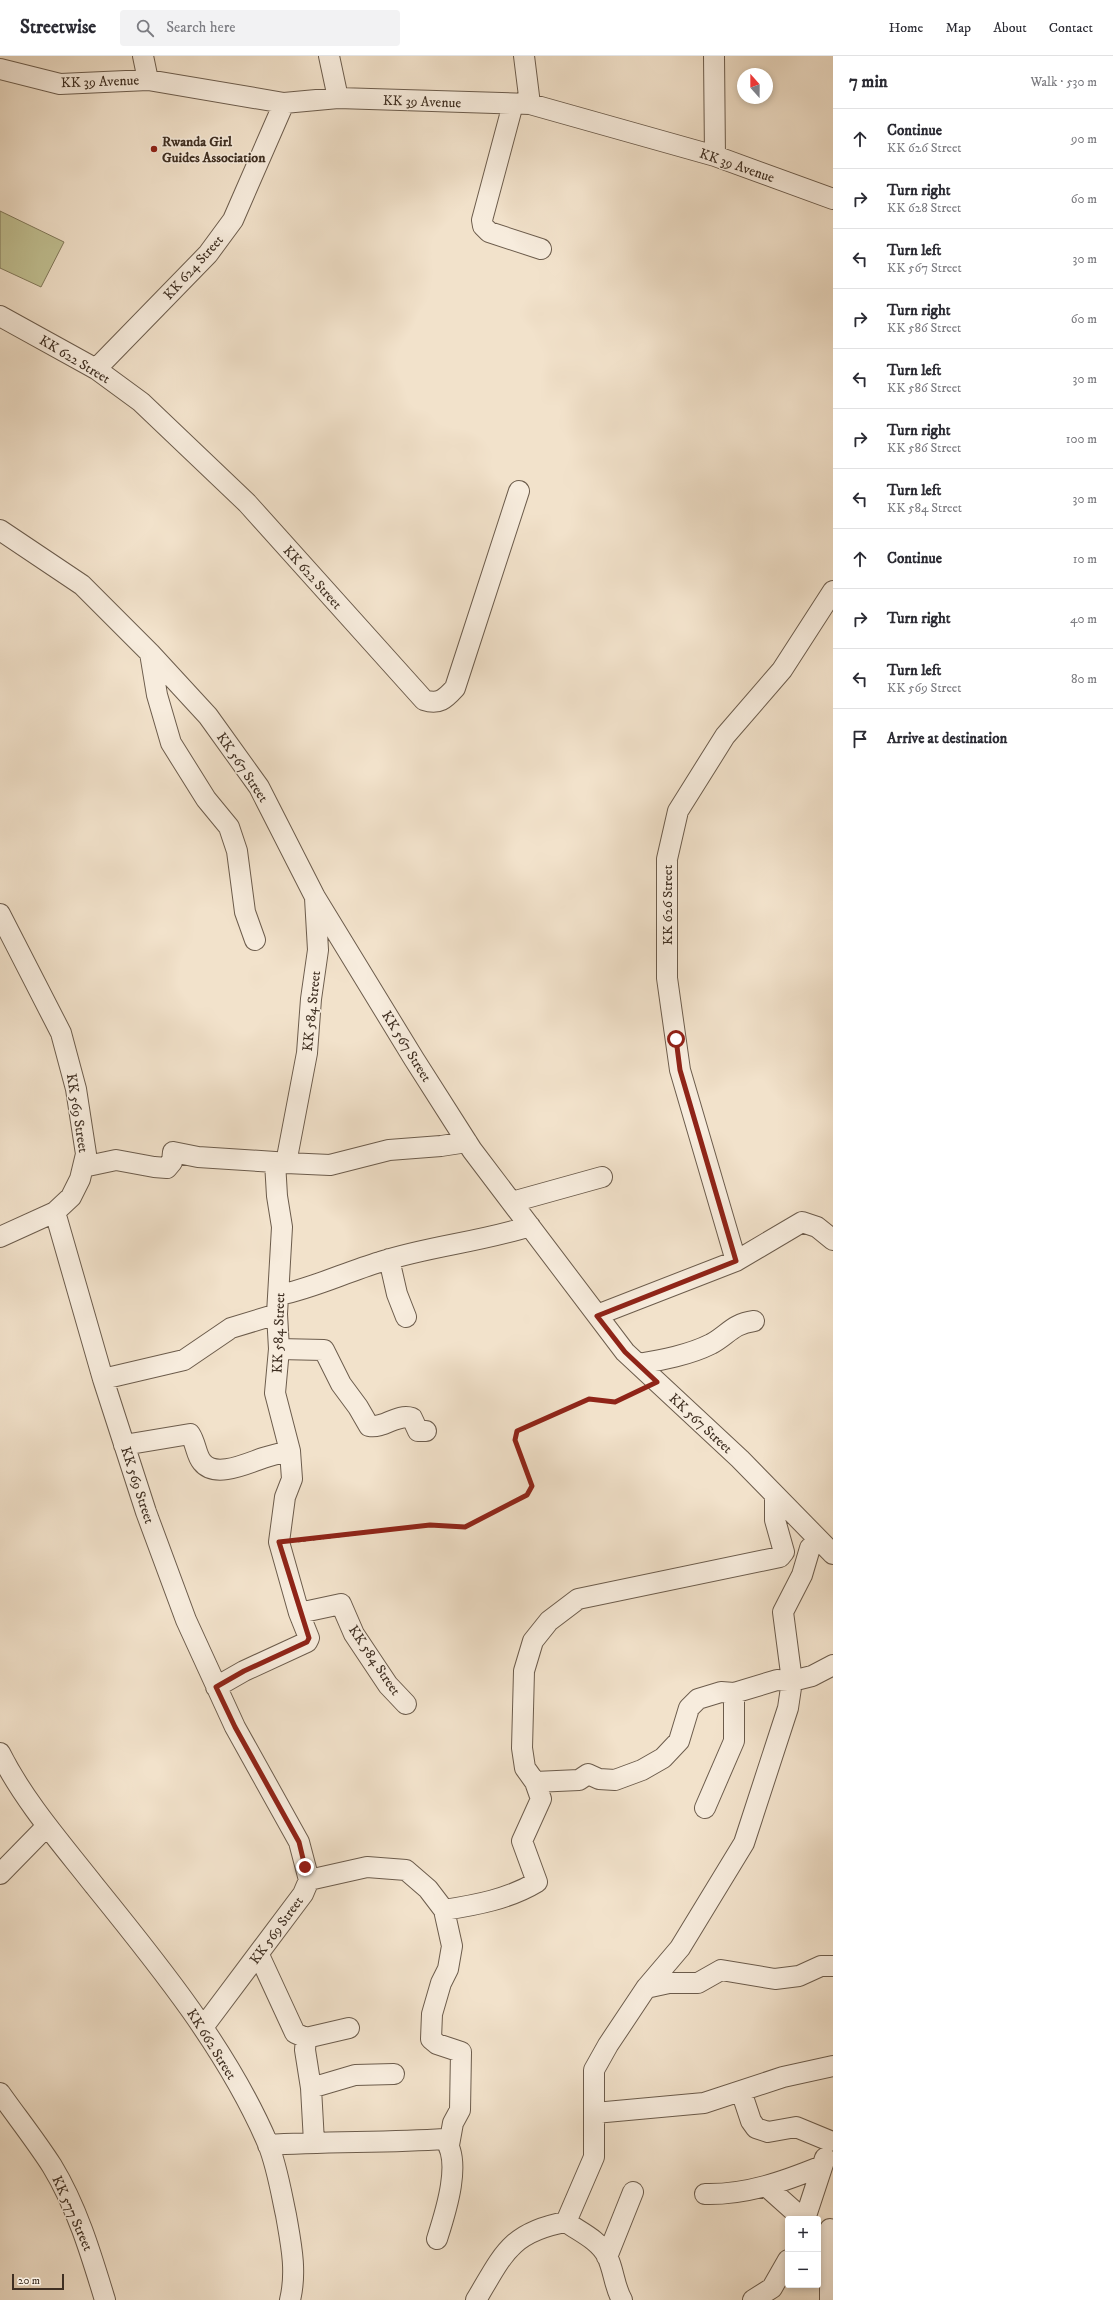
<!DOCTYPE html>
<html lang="en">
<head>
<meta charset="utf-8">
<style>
	:root { --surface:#fff; --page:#f2f2f3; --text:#2b2b33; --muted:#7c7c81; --line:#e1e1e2 }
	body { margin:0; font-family:"IM FELL DW Pica",serif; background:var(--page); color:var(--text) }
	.controls { position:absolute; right:12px; bottom:12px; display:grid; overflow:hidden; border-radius:4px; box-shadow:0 2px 6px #0003 }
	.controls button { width:36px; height:36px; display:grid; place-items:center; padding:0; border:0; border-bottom:1px solid var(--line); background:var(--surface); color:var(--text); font:20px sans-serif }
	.compass { position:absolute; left:737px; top:12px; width:36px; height:36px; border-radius:50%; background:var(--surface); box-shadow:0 2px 6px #0003; rotate:339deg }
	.scale { position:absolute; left:12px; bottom:10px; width:52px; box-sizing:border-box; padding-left:4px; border:2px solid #3f2f22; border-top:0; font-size:11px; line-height:14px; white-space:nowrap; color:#3f2f22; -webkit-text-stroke:3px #f7ecdd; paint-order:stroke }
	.stop { position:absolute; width:12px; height:12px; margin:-9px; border:3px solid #8f2418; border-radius:50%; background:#fff }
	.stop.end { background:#8f2418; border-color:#fff; box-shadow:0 1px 4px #0008 }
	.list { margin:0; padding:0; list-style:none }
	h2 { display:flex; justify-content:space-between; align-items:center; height:52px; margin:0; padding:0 16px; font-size:17px }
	h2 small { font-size:13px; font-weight:400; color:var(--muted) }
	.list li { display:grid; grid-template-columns:26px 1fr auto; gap:12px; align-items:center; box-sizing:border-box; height:60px; padding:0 16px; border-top:1px solid var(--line) }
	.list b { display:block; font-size:15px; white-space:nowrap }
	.list p { margin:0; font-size:13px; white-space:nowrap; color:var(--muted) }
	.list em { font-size:13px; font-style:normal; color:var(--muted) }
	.icon { flex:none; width:22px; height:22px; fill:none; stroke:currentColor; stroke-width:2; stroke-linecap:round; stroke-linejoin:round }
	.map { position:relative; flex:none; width:833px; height:2244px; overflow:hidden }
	header { display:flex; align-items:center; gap:24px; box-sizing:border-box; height:56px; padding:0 20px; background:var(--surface); border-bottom:1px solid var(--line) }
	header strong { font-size:19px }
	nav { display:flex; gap:22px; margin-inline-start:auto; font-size:14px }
	.search { width:280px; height:36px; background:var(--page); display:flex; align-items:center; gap:10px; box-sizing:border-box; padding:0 14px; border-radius:4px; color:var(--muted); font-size:15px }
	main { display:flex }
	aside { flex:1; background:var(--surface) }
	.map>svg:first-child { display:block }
	.green { fill:#c1c193; stroke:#80785a }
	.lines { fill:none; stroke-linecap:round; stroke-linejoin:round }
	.minor-casing { stroke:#6c5c4c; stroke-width:22 }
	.path { stroke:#3f2f22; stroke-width:2.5; stroke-dasharray:3 2; stroke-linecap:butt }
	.minor { stroke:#f7ecdd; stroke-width:20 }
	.route { stroke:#8f2418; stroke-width:5 }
	.poi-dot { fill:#8f2418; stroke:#f7ecdd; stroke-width:1.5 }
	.labels { text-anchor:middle; stroke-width:3; stroke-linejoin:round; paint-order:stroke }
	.street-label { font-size:14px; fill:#3f2f22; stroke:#f7ecdd }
	.poi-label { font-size:14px; font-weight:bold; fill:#3f2f22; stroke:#f7ecdd; text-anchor:start }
</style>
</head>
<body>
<header>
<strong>Streetwise</strong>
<div class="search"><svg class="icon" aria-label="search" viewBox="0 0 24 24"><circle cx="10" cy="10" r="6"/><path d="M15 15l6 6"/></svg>Search here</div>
<nav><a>Home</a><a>Map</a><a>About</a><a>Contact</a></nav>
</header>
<main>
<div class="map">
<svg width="833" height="2244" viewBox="0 0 833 2244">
	<rect width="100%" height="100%" fill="#f2e2cb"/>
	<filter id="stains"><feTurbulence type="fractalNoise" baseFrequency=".005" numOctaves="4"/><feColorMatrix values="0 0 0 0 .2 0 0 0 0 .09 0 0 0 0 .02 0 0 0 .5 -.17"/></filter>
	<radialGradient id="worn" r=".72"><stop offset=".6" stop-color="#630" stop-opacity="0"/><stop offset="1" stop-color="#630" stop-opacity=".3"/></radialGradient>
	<!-- green -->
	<path class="green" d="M0 155 64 186 41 231 0 212Z"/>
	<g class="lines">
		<defs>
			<path id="minor" d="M143 0 148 24
				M329 0 338 42
				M524 0 530 48
				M714 0 715 100
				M0 13 60 28 148 24 284 47 338 42 530 48 715 100 833 143
				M513 48 482 164 483 170 489 176 541 193
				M0 260 96 313 141 346 247 447 424 644C439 649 445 643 455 632L519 435
				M96 313 208 198 233 164 284 47
				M0 474 82 529 150 597 208 660 259 731 315 841 414 1003 472 1094 625 1296 740 1403 833 1498
				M150 597 157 639 171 687 206 743 229 771 237 795 245 856 255 884
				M315 842 318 894 311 943 307 997 286 1107 275 1106 277 1140 282 1171 277 1258 279 1293 275 1337 290 1395 292 1423 285 1441 279 1486 299 1557 341 1548 354 1578 388 1629 406 1648
				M0 858 61 977 76 1033 86 1098 80 1123 71 1141 55 1156 103 1323 146 1456 186 1564 235 1671 299 1786 309 1824 303 1838 204 1970
				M286 1107 330 1109 389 1094 441 1090 467 1086
				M83 1111 116 1104 154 1111 167 1112 172 1106 173 1096 198 1101 275 1106
				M512 1146 602 1121
				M0 1181 55 1156
				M389 1203 397 1238 406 1261
				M736 1205 680 1014 667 922V803L678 755 725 680 782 614 833 535
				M279 1239C314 1232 346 1216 380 1206 429 1190 481 1186 530 1170
				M597 1259 736 1205 802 1166 817 1171 833 1184
				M279 1293 324 1294 341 1328 358 1351 369 1370C384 1373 397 1357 412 1362L418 1375H426
				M638 1308C662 1304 689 1299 711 1288 728 1279 732 1268 754 1265
				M103 1323 184 1304 231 1272 277 1258
				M124 1389 190 1378C196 1387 196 1399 202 1406 215 1423 248 1407 263 1402 272 1399 281 1397 290 1395
				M216 1631 244 1615 307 1586 309 1582 299 1557
				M0 1697C24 1745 61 1787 94 1829 158 1908 228 1994 268 2088 277 2110 281 2136 286 2159 291 2188 297 2215 290 2244
				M535 1726 579 1724 588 1718 599 1723 615 1724 642 1714 663 1702 679 1685 689 1652 698 1643 721 1636 734 1637 777 1624 792 1625 812 1620 833 1609
				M705 1752 734 1685V1637
				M0 1818 47 1770
				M309 1824 367 1811 406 1814 428 1833 444 1854 452 1890 448 1913 441 1927 432 1958 431 1983 437 1988 461 1996 460 2054 453 2067 449 2089
				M444 1854C476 1849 509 1843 537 1826L522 1785 541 1743 535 1726 525 1712 522 1692 524 1615 533 1585 549 1565 578 1543 780 1501 784 1496 775 1464V1439
				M259 1899 295 1977 306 1982 349 1972
				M646 1932 669 1927H698L721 1914 775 1923 799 1920 821 1910H833
				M306 1982 305 1994 311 2032 314 2086
				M311 2032 355 2019 394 2018
				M741 2035 751 2065 756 2072 768 2076 796 2071 830 2085
				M0 2037C17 2061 36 2085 52 2110 77 2151 91 2198 105 2244
				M595 2057 704 2047 783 2021 833 2010
				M268 2089C327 2085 386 2087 444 2083 463 2104 445 2158 437 2183
				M766 2130 803 2163
				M705 2138C747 2139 785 2125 822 2110
				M805 2163 825 2102
				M566 2166 594 2101V2014L608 1989 646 1932 680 1892 744 1787 788 1652 792 1625 783 1556 802 1519 810 1492 819 1484
				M607 2201 633 2136
				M476 2244C503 2199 510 2176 566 2166 580 2176 599 2184 607 2200 614 2214 614 2230 622 2244
				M753 2244 772 2232 788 2204
				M830 2244V2173"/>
		</defs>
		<!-- minor casing -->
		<use href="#minor" class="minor-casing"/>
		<!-- path -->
		<path class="path" d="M298 1485 430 1469 465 1471 527 1439 532 1430 515 1384 517 1375 589 1343 615 1346 640 1334"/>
		<!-- minor -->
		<use href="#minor" class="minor"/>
	</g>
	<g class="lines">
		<!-- route -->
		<path class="route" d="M305 1811 299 1786 235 1671 216 1631 244 1615 307 1586 309 1582 279 1486 430 1469 465 1471 527 1439 532 1430 515 1384 517 1375 589 1343 615 1346 657 1326 625 1296 597 1260 736 1205 680 1014 676 983"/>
	</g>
	<!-- markers -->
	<circle class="poi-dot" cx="154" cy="93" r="4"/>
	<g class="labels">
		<!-- street labels -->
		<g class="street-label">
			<text transform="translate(100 25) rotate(-2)" y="5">KK 39 Avenue</text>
			<text transform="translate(422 45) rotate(2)" y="5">KK 39 Avenue</text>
			<text transform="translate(737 109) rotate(19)" y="5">KK 39 Avenue</text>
			<text transform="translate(193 211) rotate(-48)" y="5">KK 624 Street</text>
			<text transform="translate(75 303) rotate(31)" y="5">KK 622 Street</text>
			<text transform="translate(313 521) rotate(48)" y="5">KK 622 Street</text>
			<text transform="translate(243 711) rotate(56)" y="5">KK 567 Street</text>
			<text transform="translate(667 849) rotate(-90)" y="5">KK 626 Street</text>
			<text transform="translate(311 955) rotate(-84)" y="5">KK 584 Street</text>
			<text transform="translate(407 990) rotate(58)" y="5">KK 567 Street</text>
			<text transform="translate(78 1057) rotate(81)" y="5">KK 569 Street</text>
			<text transform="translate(278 1277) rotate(-88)" y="5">KK 584 Street</text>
			<text transform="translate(701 1367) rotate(43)" y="5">KK 567 Street</text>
			<text transform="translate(138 1429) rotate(72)" y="5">KK 569 Street</text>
			<text transform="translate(375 1604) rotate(56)" y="5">KK 584 Street</text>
			<text transform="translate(276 1874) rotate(-54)" y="5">KK 569 Street</text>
			<text transform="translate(212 1988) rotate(58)" y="5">KK 662 Street</text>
			<text transform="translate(73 2157) rotate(66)" y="5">KK 577 Street</text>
		</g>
		<!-- poi labels -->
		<g class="poi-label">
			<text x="162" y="90">Rwanda Girl<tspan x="162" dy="16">Guides Association</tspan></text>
		</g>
	</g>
	<rect width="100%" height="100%" filter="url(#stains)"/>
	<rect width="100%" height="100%" fill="url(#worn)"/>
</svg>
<div class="controls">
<button>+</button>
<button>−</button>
</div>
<svg class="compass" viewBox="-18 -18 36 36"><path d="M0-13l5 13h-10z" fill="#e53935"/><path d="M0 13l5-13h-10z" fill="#7c7c81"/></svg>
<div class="scale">20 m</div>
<div class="stop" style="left:676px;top:983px"></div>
<div class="stop end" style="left:305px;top:1811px"></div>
</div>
<aside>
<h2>7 min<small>Walk · 530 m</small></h2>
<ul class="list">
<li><svg class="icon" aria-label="ahead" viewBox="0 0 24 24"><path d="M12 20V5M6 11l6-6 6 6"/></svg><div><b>Continue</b><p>KK 626 Street</p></div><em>90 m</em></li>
<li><svg class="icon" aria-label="right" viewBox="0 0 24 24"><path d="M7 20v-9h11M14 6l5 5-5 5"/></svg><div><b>Turn right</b><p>KK 628 Street</p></div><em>60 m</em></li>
<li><svg class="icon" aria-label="left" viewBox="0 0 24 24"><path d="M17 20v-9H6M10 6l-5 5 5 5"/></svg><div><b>Turn left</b><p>KK 567 Street</p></div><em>30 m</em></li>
<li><svg class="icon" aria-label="right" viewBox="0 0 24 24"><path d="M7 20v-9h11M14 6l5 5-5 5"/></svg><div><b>Turn right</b><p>KK 586 Street</p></div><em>60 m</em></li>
<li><svg class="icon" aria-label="left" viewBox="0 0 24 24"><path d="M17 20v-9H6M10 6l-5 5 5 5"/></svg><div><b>Turn left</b><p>KK 586 Street</p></div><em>30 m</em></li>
<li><svg class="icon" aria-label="right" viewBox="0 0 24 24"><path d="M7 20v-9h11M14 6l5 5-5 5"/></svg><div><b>Turn right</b><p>KK 586 Street</p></div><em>100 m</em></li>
<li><svg class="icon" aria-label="left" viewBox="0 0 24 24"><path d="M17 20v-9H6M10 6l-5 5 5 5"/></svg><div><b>Turn left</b><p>KK 584 Street</p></div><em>30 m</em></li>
<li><svg class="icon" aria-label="ahead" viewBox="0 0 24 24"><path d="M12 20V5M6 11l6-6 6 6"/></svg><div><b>Continue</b></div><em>10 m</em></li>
<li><svg class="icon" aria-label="right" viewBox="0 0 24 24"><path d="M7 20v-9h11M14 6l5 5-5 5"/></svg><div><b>Turn right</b></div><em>40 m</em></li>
<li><svg class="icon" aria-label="left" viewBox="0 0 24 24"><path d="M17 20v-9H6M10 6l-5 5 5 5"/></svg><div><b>Turn left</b><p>KK 569 Street</p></div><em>80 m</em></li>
<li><svg class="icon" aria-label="arrive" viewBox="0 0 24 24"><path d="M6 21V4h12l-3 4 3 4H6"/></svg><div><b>Arrive at destination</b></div></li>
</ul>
</aside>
</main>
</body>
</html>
